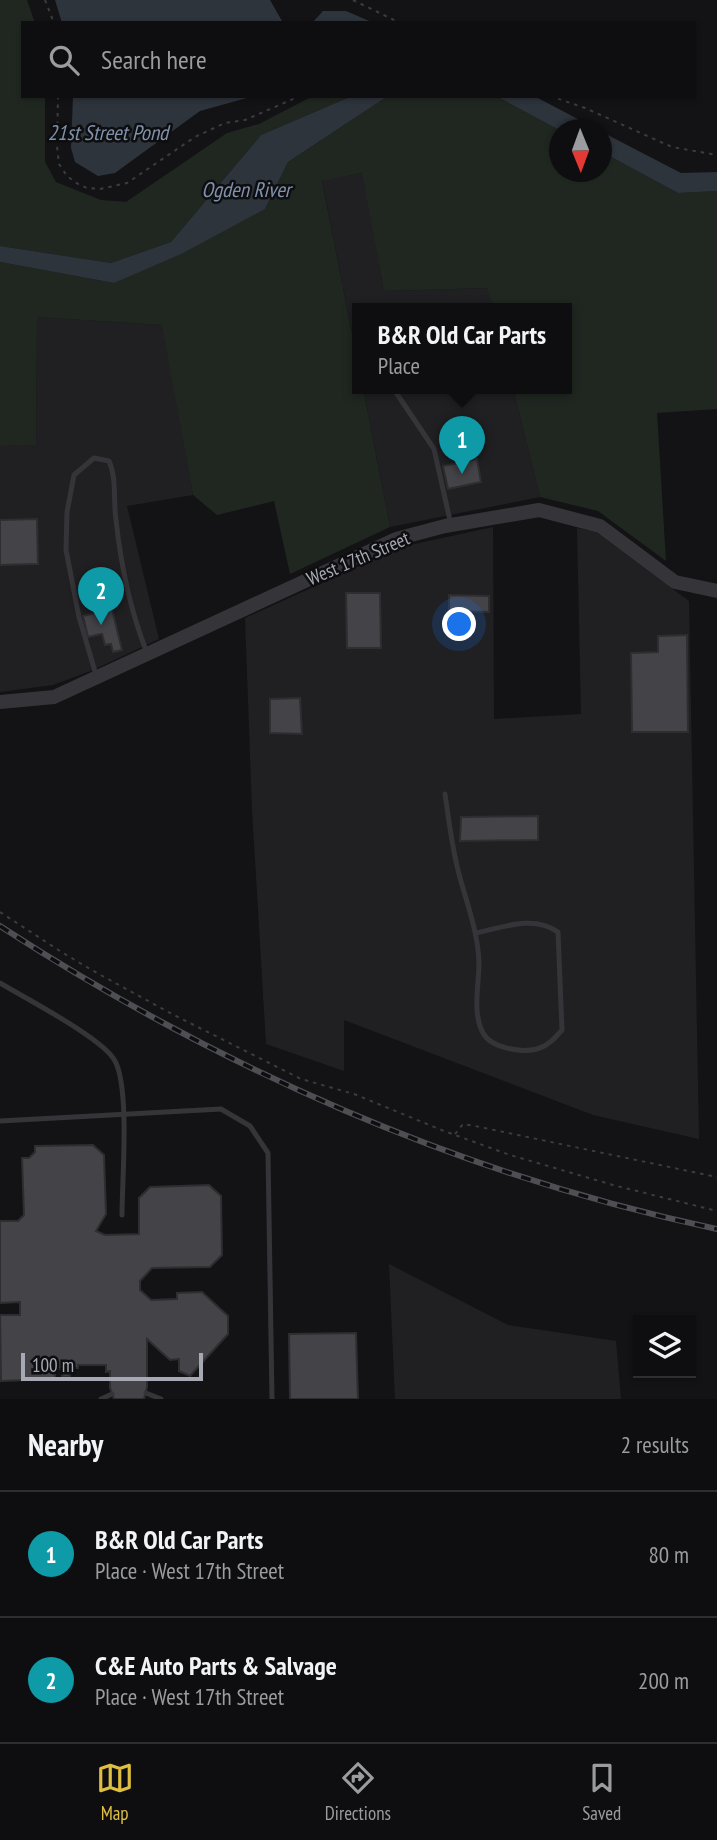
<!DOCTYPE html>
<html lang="en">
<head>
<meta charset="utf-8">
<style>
	:root { --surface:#0e0e10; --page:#171719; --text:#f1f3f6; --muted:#9b9c9f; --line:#2e2e30; --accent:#dfbf41 }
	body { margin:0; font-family:"PT Sans Narrow",sans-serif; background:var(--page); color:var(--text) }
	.controls { position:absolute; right:21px; bottom:21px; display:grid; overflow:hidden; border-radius:0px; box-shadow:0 2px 5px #0004 }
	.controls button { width:63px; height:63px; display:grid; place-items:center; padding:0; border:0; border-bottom:2px solid var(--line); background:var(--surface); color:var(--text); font:35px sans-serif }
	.compass { position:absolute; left:549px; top:119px; width:63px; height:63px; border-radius:50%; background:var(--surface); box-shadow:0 2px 5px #0004; rotate:179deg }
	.scale { position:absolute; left:21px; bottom:18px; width:182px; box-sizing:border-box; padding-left:7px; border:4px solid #a6a9b4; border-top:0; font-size:19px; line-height:24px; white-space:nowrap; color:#a6a9b4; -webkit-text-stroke:5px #0e0e10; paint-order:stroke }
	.you { position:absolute; left:460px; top:625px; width:24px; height:24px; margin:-18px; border:5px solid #fff; border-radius:50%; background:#1a73e8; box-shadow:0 0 0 10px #1a73e833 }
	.badge { display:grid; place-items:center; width:46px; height:46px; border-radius:50%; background:var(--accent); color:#fff; font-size:23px; font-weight:700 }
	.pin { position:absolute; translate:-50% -58px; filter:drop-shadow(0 2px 4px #0008) }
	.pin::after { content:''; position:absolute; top:37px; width:24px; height:21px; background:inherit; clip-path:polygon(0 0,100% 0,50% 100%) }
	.popup { position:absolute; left:352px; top:303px; width:220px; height:91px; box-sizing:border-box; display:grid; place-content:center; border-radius:0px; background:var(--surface); filter:drop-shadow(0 2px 5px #0005); font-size:23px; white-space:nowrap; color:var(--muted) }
	.popup b { font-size:26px; color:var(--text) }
	.popup::after { content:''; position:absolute; left:50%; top:100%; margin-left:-14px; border:14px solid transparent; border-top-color:var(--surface) }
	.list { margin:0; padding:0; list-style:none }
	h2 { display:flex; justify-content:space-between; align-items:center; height:91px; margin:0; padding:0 28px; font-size:30px }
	h2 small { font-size:23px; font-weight:400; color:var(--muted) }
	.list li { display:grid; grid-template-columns:46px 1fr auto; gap:21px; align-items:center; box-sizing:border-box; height:126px; padding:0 28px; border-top:2px solid var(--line) }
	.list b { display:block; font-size:26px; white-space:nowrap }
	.list p { margin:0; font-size:23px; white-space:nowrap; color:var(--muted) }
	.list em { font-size:23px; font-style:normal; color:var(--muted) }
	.icon { flex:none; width:38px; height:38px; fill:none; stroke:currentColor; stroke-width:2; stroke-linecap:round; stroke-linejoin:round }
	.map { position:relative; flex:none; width:717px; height:1399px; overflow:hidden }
	.search { position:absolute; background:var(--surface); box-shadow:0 2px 5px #0004; left:21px; right:21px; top:21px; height:77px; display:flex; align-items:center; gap:18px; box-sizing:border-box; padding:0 24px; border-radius:0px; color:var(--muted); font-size:26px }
	.sheet { height:343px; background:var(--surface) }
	nav { display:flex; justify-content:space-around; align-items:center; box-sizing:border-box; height:98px; border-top:2px solid var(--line); background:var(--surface); font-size:19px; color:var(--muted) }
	nav a { display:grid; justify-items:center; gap:4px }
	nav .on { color:var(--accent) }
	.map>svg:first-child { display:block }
	.built { fill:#201f22 }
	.green { fill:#202721 }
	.water { fill:#2e343c }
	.building { fill:#434348; stroke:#2e2d30; stroke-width:2 }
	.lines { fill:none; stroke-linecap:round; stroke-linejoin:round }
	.path { stroke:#3b3c40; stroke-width:2; stroke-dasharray:3.5 5; stroke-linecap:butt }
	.service { stroke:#353539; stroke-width:5 }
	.tertiary { stroke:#353539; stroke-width:14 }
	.rail-casing { stroke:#4e4f54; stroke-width:6 }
	.rail { stroke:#0e0e10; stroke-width:3.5; stroke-dasharray:10; stroke-linecap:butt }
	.labels { text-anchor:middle; stroke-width:5; stroke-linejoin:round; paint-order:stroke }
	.street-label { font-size:19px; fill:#a6a9b4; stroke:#0e0e10 }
	.water-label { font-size:21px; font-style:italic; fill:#8092ac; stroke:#0e0e10 }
</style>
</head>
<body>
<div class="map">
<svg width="717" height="1399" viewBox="0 0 717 1399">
	<rect width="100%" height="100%" fill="#131315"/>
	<!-- built -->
	<path class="built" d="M363 173 384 291 488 288 493 308H357V359L322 180Z
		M37 317 163 325 193 495 127 506 159 639 93 670 53 685 0 692V446L36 444Z
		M363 388H513L540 497 390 527Z
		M493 527 494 719 581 714 577 528 596 532 689 601 699 1139 593 1115 344 1020V1071L266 1044 252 809 245 618 401 547Z
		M389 1264 508 1325 616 1341 621 1399H395Z"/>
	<!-- green -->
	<path class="green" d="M0 0H27L35 23H23V96H45V162L56 182 101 200 126 202 227 133 259 124 313 96H352L261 135 171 242 111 263 0 246Z
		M388 96H496L559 130 560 172H602V152L678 193 717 191V409L657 413 666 561 598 511 540 497 513 388H567V308H493L487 288 384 291 362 173 322 181 357 359V388H363L390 527 290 574 274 501 217 515 193 495 162 325 37 317 36 445 0 446V262L114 283 265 209 288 162Z"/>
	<!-- water -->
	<path class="water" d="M55 0H270L282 21 62 23Z
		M323 11H346L374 23H312Z
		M73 96H254L200 111 115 173 98 176 75 162 71 148Z
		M352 96H388L288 162 265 209 181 254 114 283 0 262V246L111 263 171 242 261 135Z
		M496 96H534L597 129 559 130Z
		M602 132 681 173 717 172V191L678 193 602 152Z"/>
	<!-- building -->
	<path class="building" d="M477 459 481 482 448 489 443 466Z
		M37 519 38 564 0 565V520Z
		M108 593 122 650 113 652 111 644 105 645 102 634 88 637 83 616 95 613 91 597Z
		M346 593H380L381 648H347Z
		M449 595 489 596V612L449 611Z
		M687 635 688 732H632L631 653 658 652V636Z
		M300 698 302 734 270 733V699Z
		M538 816V840L460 841 461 817Z
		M93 1145 104 1155 106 1214 96 1231 105 1235 139 1234V1198L150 1187 209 1185 221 1196 222 1255 210 1267 152 1268 140 1281V1290L151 1300 177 1299V1293L202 1292 228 1316V1334L190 1376 179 1371V1359L170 1360 147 1339V1387L144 1399H114L110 1388V1371L106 1372V1365H78V1368H70V1376L66 1377 62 1376V1369H55V1379L1 1381 0 1315H20V1302L0 1303V1221H18L24 1215 22 1158H29L35 1152V1146Z
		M356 1333 358 1399H290L289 1334Z"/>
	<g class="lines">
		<!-- path -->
		<path class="path" d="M45 0 54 23
			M353 0 400 23
			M58 96 57 146 59 164 67 176 78 184 87 188 100 189 127 183 195 137 225 123 245 120 300 96
			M550 96 585 108 672 147 717 155
			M0 912 63 953 97 973 172 1014 301 1079 354 1094 444 1131 510 1155 613 1185 717 1211
			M455 1134 463 1124 475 1126 717 1177"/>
		<!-- service -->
		<path class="service" d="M393 388 434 449 451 525
			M96 675 79 617 66 550 67 512 74 475 94 458 109 461C117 479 113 500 116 520 121 566 130 610 147 653
			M445 794C449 821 452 848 459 874 467 904 478 932 479 963 479 985 472 1013 483 1033 491 1048 521 1053 537 1049 548 1046 555 1038 562 1030L558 932C533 915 504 927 476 933
			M0 983C25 998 104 1039 115 1061 130 1089 122 1180 122 1215
			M0 1121 221 1109 250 1126 268 1153 272 1399
			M146 1393 161 1399
			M101 1399 112 1394"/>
		<!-- tertiary -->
		<path class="tertiary" d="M0 702 54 697 396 539 445 526 539 510 600 526 675 582 717 591"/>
		<defs>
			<path id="rail" d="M0 926C219 1068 461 1175 717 1229"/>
		</defs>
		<!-- rail casing -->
		<use href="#rail" class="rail-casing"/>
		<!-- rail -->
		<use href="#rail" class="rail"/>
	</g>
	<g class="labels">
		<!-- street labels -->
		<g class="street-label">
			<text transform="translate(358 558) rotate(-23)" y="7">West 17th Street</text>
		</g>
		<!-- water labels -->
		<g class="water-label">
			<text x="108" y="140">21st Street Pond</text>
			<text x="246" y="197">Ogden River</text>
		</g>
	</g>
</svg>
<div class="controls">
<button><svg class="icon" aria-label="layers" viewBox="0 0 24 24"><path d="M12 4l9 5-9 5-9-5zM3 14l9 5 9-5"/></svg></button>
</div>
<svg class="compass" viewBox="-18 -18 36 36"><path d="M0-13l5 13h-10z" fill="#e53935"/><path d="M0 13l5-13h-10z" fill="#9b9c9f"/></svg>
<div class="scale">100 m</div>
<div class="you"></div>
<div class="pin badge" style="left:462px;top:474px;background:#0f9aa8">1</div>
<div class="popup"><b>B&amp;R Old Car Parts</b>Place</div>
<div class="pin badge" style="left:101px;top:625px;background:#0f9aa8">2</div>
<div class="search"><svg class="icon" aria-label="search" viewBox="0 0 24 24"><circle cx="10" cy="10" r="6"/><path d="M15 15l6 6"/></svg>Search here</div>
</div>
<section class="sheet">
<h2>Nearby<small>2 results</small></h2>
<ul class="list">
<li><span class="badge" style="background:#0f9aa8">1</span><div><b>B&amp;R Old Car Parts</b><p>Place · West 17th Street</p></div><em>80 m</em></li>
<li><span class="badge" style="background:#0f9aa8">2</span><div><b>C&amp;E Auto Parts &amp; Salvage</b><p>Place · West 17th Street</p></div><em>200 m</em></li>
</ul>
</section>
<nav>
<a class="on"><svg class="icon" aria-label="map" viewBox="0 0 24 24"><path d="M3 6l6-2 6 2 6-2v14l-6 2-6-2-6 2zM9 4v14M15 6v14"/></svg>Map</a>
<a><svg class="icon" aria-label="directions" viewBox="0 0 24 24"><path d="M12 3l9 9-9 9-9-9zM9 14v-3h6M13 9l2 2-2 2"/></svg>Directions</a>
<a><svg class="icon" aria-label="saved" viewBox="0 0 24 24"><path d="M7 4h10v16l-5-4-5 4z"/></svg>Saved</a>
</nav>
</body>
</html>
